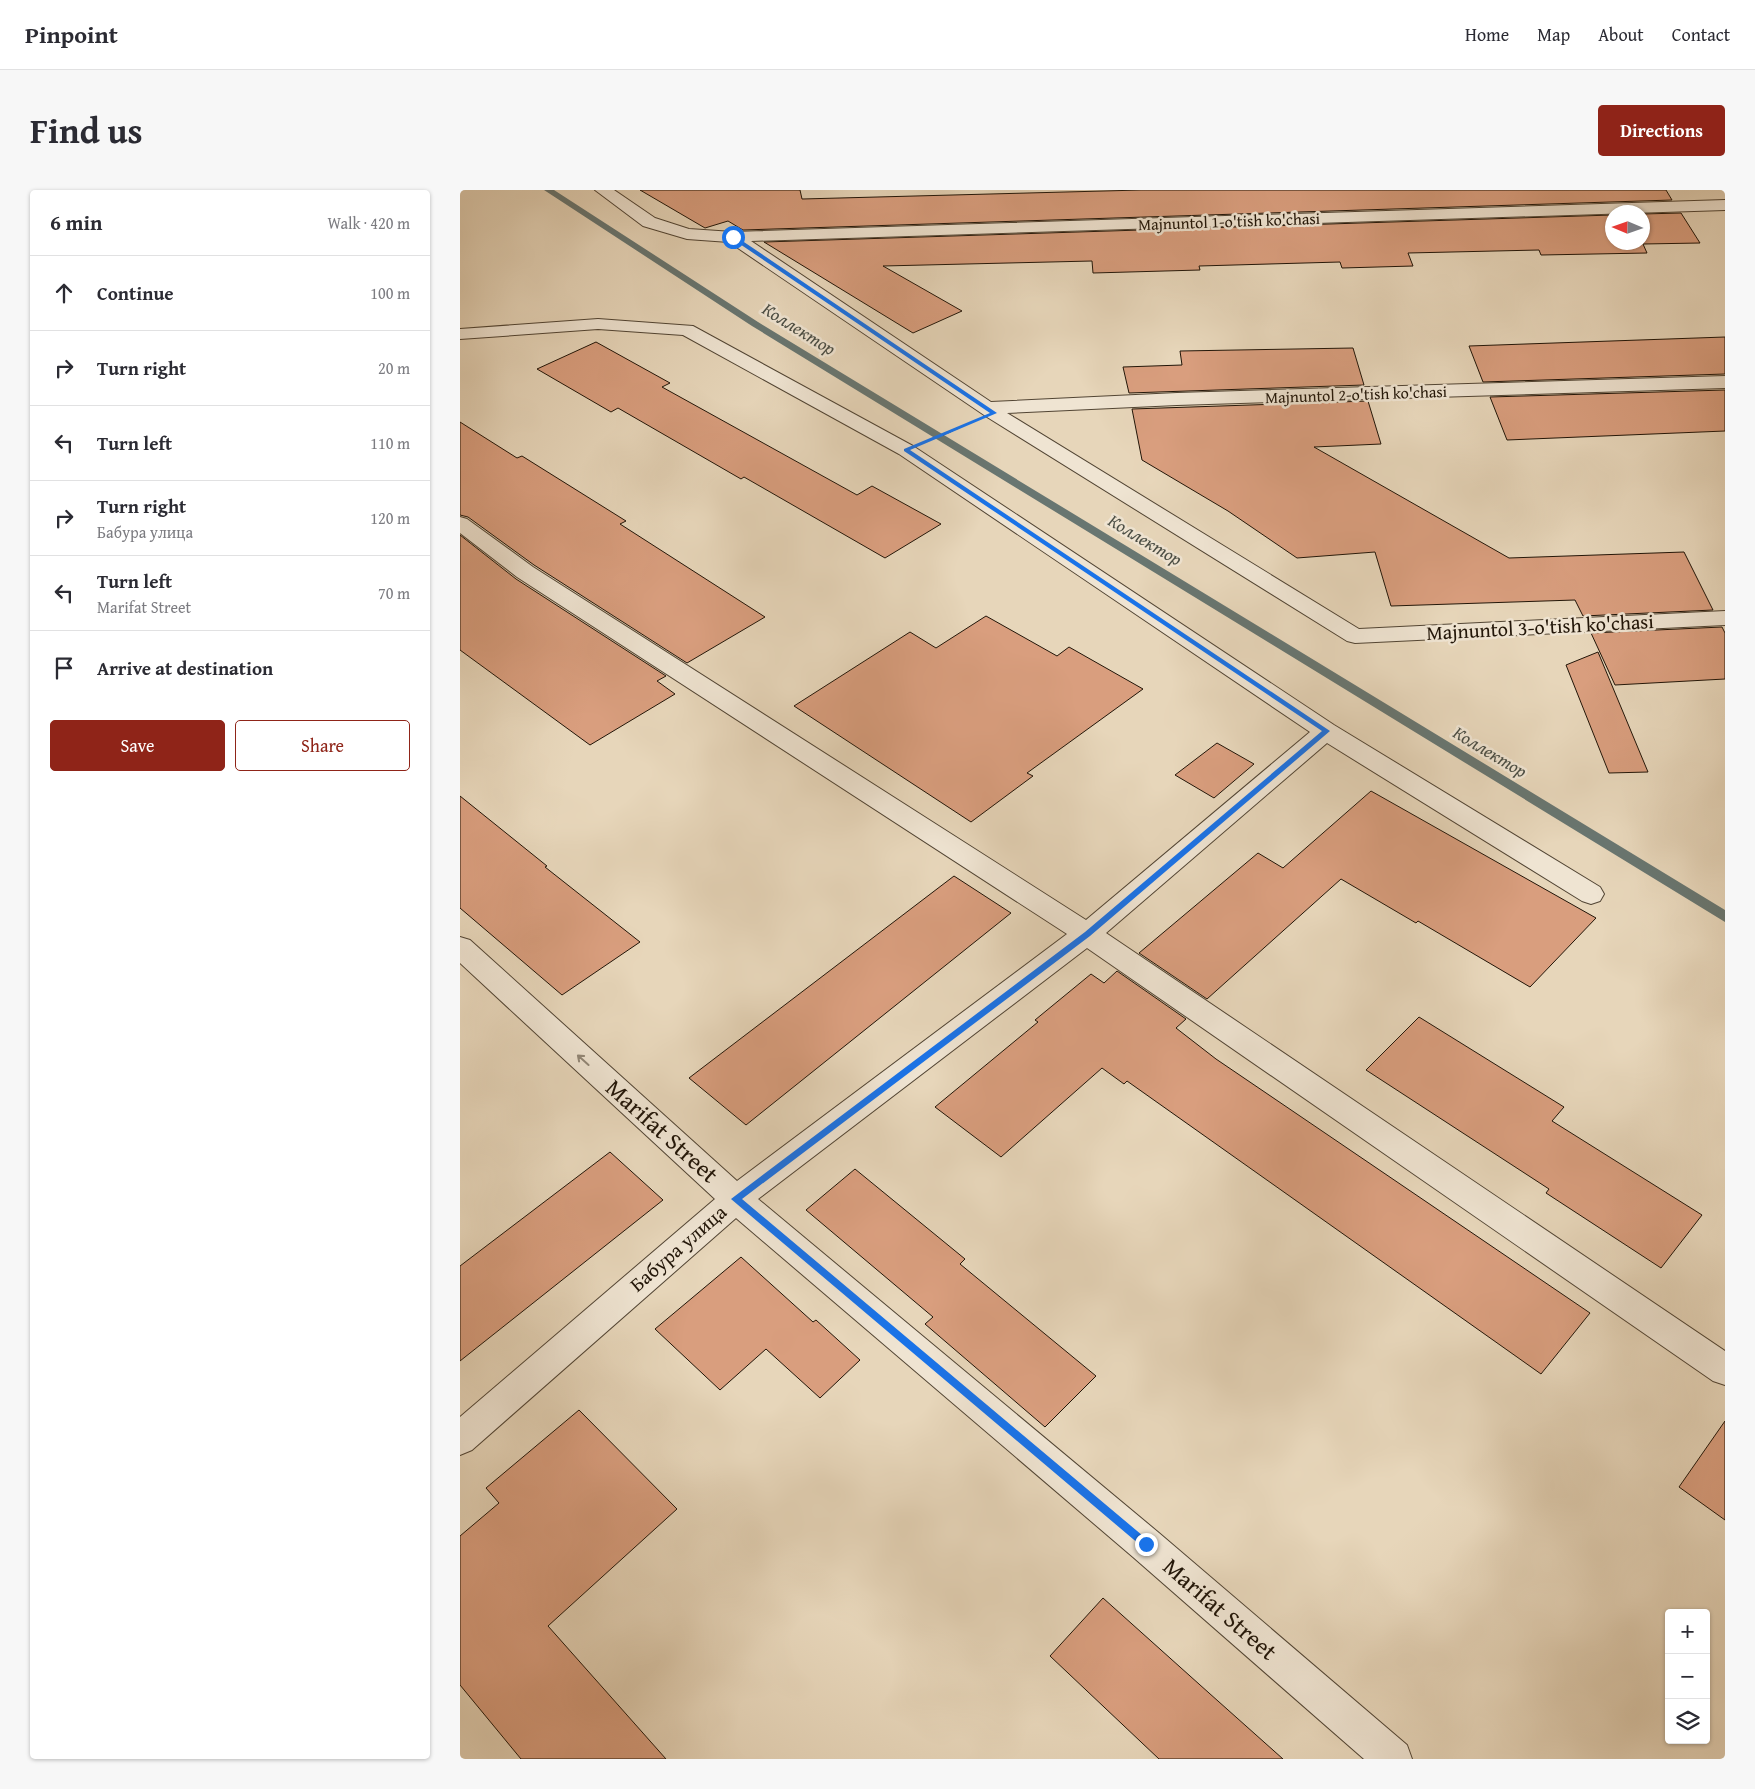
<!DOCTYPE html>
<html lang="en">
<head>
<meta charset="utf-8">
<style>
	:root { --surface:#fff; --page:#f7f7f7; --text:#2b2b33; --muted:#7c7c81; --line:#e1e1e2; --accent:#8f2418 }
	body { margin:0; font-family:"Gentium Book Plus",serif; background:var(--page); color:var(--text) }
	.controls { position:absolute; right:15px; bottom:15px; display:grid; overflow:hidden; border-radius:5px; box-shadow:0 1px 4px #0004 }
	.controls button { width:45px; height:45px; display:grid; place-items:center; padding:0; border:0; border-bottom:1px solid var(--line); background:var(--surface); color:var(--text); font:25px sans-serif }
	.compass { position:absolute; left:1145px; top:15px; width:45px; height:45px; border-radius:50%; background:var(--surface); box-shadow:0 1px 4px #0004; rotate:272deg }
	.stop { position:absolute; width:15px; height:15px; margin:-11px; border:4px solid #1a73e8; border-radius:50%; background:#fff }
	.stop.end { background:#1a73e8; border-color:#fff; box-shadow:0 1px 5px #0008 }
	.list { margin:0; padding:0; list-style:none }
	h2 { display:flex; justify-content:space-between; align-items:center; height:65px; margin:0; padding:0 20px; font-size:21px }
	h2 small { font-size:16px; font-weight:400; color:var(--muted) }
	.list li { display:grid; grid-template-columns:32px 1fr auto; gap:15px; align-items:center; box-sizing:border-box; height:75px; padding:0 20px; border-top:1px solid var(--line) }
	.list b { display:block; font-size:19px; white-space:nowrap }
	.list p { margin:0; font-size:16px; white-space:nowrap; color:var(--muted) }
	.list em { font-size:16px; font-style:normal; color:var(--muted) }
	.actions { display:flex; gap:10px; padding:15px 20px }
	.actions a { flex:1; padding:11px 0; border:1px solid var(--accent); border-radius:5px; text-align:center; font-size:18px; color:var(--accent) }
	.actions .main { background:var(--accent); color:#fff }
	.icon { flex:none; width:28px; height:28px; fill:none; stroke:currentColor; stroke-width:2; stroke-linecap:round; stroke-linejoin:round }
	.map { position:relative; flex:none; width:1265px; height:1569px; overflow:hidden; border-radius:5px }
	header { display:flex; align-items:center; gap:30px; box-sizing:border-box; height:70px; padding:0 25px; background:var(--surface); border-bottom:1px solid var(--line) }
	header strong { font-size:24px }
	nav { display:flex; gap:28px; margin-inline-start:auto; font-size:18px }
	.intro { display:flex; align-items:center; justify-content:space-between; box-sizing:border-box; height:120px; padding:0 30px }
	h1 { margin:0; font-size:35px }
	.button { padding:12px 22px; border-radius:5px; background:var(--accent); color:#fff; font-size:18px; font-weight:700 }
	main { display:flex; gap:30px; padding:0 30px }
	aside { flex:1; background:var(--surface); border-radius:5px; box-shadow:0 1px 4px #0004 }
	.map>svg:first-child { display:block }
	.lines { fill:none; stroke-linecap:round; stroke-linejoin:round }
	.stream { fill:#687671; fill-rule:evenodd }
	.building { fill:#d99e7e; stroke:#211508 }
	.minor-casing { stroke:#524534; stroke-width:2 }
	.path { stroke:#211508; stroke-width:2; stroke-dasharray:0.5 2; stroke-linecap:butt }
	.minor { fill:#efe4d2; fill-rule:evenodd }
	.oneway { stroke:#928777 }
	.route { fill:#1a73e8 }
	.labels { text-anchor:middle; stroke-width:5; stroke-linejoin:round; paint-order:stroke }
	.far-street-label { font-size:16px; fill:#211508; stroke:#efe4d2 }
	.far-water-label { font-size:18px; font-style:italic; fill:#4b4e45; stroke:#efe4d2 }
	.street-label { font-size:20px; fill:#211508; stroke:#efe4d2 }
	.near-street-label { font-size:24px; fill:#211508; stroke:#efe4d2 }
</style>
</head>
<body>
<header>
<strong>Pinpoint</strong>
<nav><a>Home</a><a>Map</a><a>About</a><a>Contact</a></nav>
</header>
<div class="intro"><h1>Find us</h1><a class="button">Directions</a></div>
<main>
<aside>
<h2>6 min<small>Walk · 420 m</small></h2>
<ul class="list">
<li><svg class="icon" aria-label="ahead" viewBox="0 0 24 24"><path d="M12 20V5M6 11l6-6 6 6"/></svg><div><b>Continue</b></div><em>100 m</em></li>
<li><svg class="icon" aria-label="right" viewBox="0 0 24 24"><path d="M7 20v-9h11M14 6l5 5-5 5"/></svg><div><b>Turn right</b></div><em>20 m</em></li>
<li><svg class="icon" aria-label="left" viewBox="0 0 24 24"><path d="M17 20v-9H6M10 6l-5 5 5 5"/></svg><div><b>Turn left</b></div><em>110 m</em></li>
<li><svg class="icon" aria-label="right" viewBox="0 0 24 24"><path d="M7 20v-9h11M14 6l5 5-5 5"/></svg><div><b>Turn right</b><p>Бабура улица</p></div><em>120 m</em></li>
<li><svg class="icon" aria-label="left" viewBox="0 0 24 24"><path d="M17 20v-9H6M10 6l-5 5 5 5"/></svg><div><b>Turn left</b><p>Marifat Street</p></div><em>70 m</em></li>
<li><svg class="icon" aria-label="arrive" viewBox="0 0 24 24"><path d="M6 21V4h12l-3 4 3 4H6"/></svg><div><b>Arrive at destination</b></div></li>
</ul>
<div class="actions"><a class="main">Save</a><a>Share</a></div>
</aside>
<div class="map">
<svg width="1265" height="1569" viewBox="0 0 1265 1569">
	<rect width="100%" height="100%" fill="#e7d6ba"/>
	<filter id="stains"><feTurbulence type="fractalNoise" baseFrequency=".004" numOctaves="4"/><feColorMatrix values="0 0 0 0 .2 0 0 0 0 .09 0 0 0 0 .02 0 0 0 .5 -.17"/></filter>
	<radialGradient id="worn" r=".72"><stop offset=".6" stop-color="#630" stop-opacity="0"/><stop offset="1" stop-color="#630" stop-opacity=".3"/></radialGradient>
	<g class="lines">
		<!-- stream -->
		<path class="stream" d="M84 0H94L298 132 1265 720V732L292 136Z"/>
	</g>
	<!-- building -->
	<path class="building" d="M180 0H340L342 9 681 0H1206L1212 10 283 40 268 31 245 38Z
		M1221 23 1240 53 1183 54 1187 63 1081 65 1079 60 948 63 953 76 882 78 880 72 739 76 740 80 633 83 632 71 423 76 502 121 453 143 304 52 1152 25V52H1182V24Z
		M1265 147V184L1023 192 1009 156Z
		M136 152 210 193 202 197 397 305 412 296 481 334 425 368 284 287 281 289 158 218 151 222 77 179Z
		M893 158 904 195 669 203 663 177 722 175 720 161Z
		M1265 200V241L1047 250 1030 207Z
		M908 211 921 254 854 257 1049 368 1224 362 1253 420 1123 426 1115 410 931 416 915 362 837 368 768 321 682 270 672 219Z
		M0 232 57 268 62 266 166 331 160 334 305 427 227 473 74 375 8 327 0 325Z
		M0 345 56 389 206 486 197 491 215 504 130 555 0 460Z
		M526 426 597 466 609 457 683 499 567 583 573 586 511 632 334 516 450 442 476 458Z
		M1262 437 1265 443V489L1155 495 1131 443Z
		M1138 462 1188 582 1149 583 1106 475Z
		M757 553 794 574 754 608 715 585Z
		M911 601 1136 728 1070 797 958 731 956 733 881 689 747 809 679 763 798 663 823 678Z
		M0 606 87 676 85 677 180 752 102 805 0 718Z
		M494 686 551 723 286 935 229 888Z
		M657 781 726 829 716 838 756 869 1130 1123 1081 1184 667 891 664 894 642 878 541 967 475 917 578 832 575 830 631 784 644 793Z
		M959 827 1104 917 1092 931 1242 1025 1201 1078 1086 1003 1089 999 906 880Z
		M150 962 203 1010 0 1171V1076Z
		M395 979 505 1069 500 1074 636 1186 585 1237 465 1134 473 1127 346 1020Z
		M281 1067 353 1132 356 1130 400 1170 360 1208 306 1159 260 1200 195 1139Z
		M119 1220 217 1319 88 1436 206 1569H61L0 1495V1346L39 1313 26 1298Z
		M1265 1231V1330L1219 1297Z
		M643 1408 749 1503 823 1569H699L590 1466Z"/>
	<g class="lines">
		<defs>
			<path id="minor" d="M135 0H154L195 28 229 39 273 42 1265 10V20L291 51 531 212 717 203 1265 186V198L717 215 547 223 899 439 1265 421V435L895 453 887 451 527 227 269 52 227 49 183 36Z
				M138 129 233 136 453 256 874 535 1140 697 1144 704 1140 711 1131 714 1122 711 867 553 646 743 1265 1161V1195L1253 1191 627 758 298 1009 699 1343 947 1555 952 1569H904L673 1367 276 1028 12 1260 0 1265V1227L255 1009 0 773V747L10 750 277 991 607 744 57 387 0 343V327L7 329 73 377 626 730 850 542 439 264 223 145 138 139 0 149V139Z"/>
		</defs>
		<!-- minor casing -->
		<use href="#minor" class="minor-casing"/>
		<!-- path -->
		<path class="path" d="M483 245 498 238"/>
		<!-- minor -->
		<use href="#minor" class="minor"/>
	</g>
	<!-- one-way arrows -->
	<defs><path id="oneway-shaft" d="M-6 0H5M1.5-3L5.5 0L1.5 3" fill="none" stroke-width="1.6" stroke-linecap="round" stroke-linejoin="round" transform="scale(1.25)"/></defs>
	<use class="oneway" href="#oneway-shaft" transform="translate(123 870) rotate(-138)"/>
	<!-- route -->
	<path class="route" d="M271 46H275L537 223 450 260 870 541 630 746 282 1009 689 1351 691 1354 689 1358 686 1360 271 1009 625 742 862 541 444 261V259L530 223 271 48Z"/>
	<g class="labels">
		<!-- far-street labels -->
		<g class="far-street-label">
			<text transform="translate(769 31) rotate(-2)" y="6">Majnuntol 1-o'tish ko'chasi</text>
			<text transform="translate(896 204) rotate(-2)" y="6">Majnuntol 2-o'tish ko'chasi</text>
		</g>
		<!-- far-water labels -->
		<g class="far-water-label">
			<text transform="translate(339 139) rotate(32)" y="6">Коллектор</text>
			<text transform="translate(685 350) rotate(31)" y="6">Коллектор</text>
			<text transform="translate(1030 562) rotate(31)" y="6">Коллектор</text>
		</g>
		<!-- street labels -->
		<g class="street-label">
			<text transform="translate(1080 437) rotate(-3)" y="7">Majnuntol 3-o'tish ko'chasi</text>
			<text transform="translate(218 1058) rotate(-41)" y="7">Бабура улица</text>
		</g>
		<!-- near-street labels -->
		<g class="near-street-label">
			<text transform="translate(202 941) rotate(42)" y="8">Marifat Street</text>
			<text transform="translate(760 1419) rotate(41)" y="8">Marifat Street</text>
		</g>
	</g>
	<rect width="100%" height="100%" filter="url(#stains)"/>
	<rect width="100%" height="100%" fill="url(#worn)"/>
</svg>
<div class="controls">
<button>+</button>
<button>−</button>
<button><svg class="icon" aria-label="layers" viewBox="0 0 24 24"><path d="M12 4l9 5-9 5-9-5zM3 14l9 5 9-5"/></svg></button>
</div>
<svg class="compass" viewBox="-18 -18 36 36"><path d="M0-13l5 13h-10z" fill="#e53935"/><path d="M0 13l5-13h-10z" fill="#7c7c81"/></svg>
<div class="stop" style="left:273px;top:47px"></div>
<div class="stop end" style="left:686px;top:1354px"></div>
</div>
</main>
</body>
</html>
